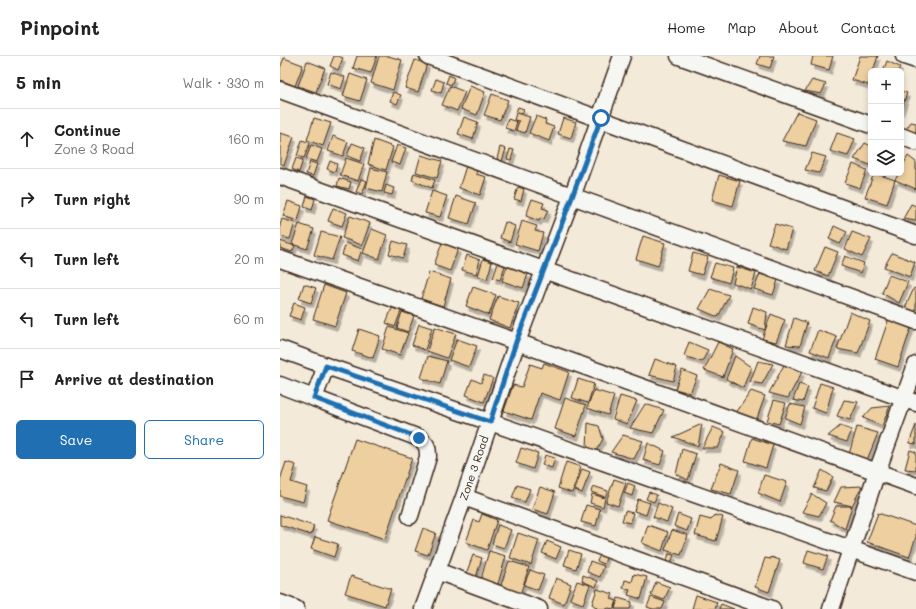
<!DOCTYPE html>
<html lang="en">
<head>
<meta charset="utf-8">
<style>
	:root { --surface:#fff; --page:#f2f2f2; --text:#222; --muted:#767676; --line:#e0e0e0; --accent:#1f6fb2 }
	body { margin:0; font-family:Mali,sans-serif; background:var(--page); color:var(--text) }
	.controls { position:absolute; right:12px; top:12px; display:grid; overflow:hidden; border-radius:6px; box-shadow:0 2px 6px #0003 }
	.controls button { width:36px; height:36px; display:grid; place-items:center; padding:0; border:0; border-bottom:1px solid var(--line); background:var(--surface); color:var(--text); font:20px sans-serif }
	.stop { position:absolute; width:12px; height:12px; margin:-9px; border:3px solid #1f6fb2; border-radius:50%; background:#fff }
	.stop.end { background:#1f6fb2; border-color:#fff; box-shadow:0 1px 4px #0008 }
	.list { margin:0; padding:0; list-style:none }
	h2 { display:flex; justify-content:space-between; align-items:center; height:52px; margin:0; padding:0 16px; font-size:17px }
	h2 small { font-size:13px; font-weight:400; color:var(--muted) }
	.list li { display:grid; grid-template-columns:26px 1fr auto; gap:12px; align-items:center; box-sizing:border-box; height:60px; padding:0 16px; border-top:1px solid var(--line) }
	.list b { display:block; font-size:15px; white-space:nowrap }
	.list p { margin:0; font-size:13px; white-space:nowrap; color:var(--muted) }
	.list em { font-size:13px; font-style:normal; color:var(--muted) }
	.actions { display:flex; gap:8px; padding:12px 16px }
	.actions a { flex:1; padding:9px 0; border:1px solid var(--accent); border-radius:6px; text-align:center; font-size:14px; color:var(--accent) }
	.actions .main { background:var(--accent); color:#fff }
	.icon { flex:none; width:22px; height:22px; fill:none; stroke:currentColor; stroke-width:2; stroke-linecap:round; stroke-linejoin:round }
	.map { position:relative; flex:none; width:636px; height:553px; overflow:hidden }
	header { display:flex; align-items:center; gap:24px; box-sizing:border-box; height:56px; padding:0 20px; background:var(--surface); border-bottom:1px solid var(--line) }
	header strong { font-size:19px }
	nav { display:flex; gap:22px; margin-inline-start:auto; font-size:14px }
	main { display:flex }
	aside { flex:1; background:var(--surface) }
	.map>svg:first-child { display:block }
	.building { fill:#eecfa0; stroke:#3b2a1e; filter:url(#shadow) }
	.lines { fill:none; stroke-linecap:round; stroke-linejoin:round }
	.minor-casing { stroke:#3b2a1e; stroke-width:19 }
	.minor { stroke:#f6f6f2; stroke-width:16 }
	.route { stroke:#1f6fb2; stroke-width:5 }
	.labels { text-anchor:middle; stroke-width:3.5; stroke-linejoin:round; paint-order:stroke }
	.street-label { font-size:11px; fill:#3b2a1e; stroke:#f6f6f2 }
</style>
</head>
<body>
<header>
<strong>Pinpoint</strong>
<nav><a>Home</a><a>Map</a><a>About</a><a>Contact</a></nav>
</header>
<main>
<aside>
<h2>5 min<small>Walk · 330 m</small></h2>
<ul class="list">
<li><svg class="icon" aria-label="ahead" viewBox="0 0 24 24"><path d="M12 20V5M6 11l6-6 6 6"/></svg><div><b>Continue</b><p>Zone 3 Road</p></div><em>160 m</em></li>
<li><svg class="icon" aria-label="right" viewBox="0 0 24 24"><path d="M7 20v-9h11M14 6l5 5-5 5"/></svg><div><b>Turn right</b></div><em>90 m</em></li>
<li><svg class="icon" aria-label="left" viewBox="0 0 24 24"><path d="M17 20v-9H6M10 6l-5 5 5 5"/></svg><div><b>Turn left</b></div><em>20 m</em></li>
<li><svg class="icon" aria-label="left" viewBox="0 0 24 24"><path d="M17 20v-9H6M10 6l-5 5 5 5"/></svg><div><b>Turn left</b></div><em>60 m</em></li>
<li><svg class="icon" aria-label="arrive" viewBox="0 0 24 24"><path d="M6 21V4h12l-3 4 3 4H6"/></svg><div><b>Arrive at destination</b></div></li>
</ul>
<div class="actions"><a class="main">Save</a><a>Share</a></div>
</aside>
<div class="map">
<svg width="636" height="553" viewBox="0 0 636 553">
	<defs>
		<filter id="shadow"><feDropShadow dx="2.5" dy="4.5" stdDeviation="0" flood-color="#0004"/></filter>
	</defs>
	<rect width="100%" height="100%" fill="#f4ead9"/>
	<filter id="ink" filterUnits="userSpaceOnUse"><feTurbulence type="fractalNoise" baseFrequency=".025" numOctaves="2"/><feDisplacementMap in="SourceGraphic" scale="8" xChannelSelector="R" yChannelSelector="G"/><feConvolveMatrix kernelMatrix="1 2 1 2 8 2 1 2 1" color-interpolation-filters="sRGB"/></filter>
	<g filter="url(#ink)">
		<!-- building -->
		<path class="building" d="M54 0H58L63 2 58 14 50 10Z
			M77 0H97L91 17 73 12Z
			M99 0H108L122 4 113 34 91 27Z
			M480 0H494L490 12 477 8Z
			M533 0H553L549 14 531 9Z
			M580 0H598L593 15H591V21L588 29 572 24Z
			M4 2 23 9 15 30 0 24V12Z
			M135 4 147 8 138 36 125 32Z
			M27 5 45 12 36 36 18 30Z
			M607 5 620 11 618 15H603Z
			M51 16 65 21 61 33 47 28Z
			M70 18 87 24 80 45 63 40Z
			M169 19 174 22 171 29 166 27Z
			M156 23 164 26 161 37 152 34Z
			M532 24 546 28 541 38 525 35Z
			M170 30 185 36 177 55 162 49Z
			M190 30 205 36 197 59 181 53Z
			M621 35 627 37 621 55Z
			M113 36 121 39 117 48 110 45Z
			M212 38 228 44 220 64 204 59Z
			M238 51 244 53 242 58 236 56Z
			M517 56 536 63 526 90 502 85Z
			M236 57 250 61 245 77 236 74 239 65 234 64Z
			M256 60 266 64 265 68 274 71 269 85 249 77Z
			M184 61 198 66 193 83 178 78Z
			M34 62 51 67 43 90 27 84Z
			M283 62 296 66 291 82 278 78Z
			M228 63 237 66 234 75 225 72Z
			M631 66 636 67V78L624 76Z
			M0 77 14 81 4 109 0 107Z
			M557 77 575 83 568 100 550 95Z
			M53 80 68 86 63 100 48 95Z
			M22 84 30 87 24 102 17 100Z
			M94 84 113 91 106 114 88 108Z
			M72 87 85 92 80 105 67 100Z
			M585 87 591 90V107L590 109 574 103Z
			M31 89 42 93 37 106 26 103Z
			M117 89 126 92 120 109 111 106Z
			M220 91 226 93 222 105 217 103Z
			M230 93 234 94 231 104 227 103Z
			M532 97 546 101 539 117 525 114Z
			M141 99 162 105 157 122 136 116Z
			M628 100 636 106V133L615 124 619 117H621V113Z
			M16 102 23 104 19 116 12 113Z
			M66 102 84 108 78 125 60 119Z
			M50 105 57 108 55 116 47 113Z
			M30 106 37 108 33 120 26 118Z
			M573 108 587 114 580 132 565 127Z
			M186 110 197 114 196 118 206 121 200 139 179 132Z
			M91 112 107 116 102 136 86 132Z
			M134 117 155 124 152 132 132 124Z
			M594 117 615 124 607 148 585 141Z
			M439 119 460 125 453 150 432 144Z
			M59 122 71 126 69 133 57 130Z
			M81 123 87 125 82 138 76 136Z
			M106 129 114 132 112 139 104 137Z
			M238 131 244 133 241 145 234 143Z
			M152 135 167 140 160 161 145 157Z
			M27 140 35 143 32 154 24 151Z
			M176 140 196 147 189 168 169 162Z
			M252 143 264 147 262 152 268 154 264 163 260 162 259 165 246 160Z
			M8 145 22 150 18 165 3 160Z
			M631 148 636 150V165L623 163Z
			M53 152 67 157 62 170 48 165Z
			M70 160 90 167 82 189 62 182Z
			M2 163 15 167 10 183 0 180V169Z
			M242 165 257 170 255 175 263 177 258 195 235 188Z
			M225 166 235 170 230 186 220 182Z
			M19 168 34 173 27 193 12 188Z
			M495 168 512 173 506 193 488 187Z
			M554 170 567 176 560 188 549 183Z
			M92 173 107 179 99 203 83 197Z
			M41 176 60 181 52 204 34 199Z
			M572 176 591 183 582 201 565 193Z
			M363 180 385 187 378 210 356 203Z
			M0 185 15 190 12 196 0 192Z
			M113 185 127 189 123 202 109 198Z
			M66 187 82 193 78 205 62 199Z
			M162 187 178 193 170 215 154 209Z
			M545 191 558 196 548 220 535 215Z
			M413 197 428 201 422 219 408 215Z
			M612 197 635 206 630 221 604 211Z
			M187 199 200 204 196 218 182 214Z
			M565 200 584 207 581 217 561 210Z
			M203 203 212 206 207 223 198 220Z
			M218 207 225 210 220 224 213 222Z
			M435 207 453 212 449 227 430 221Z
			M227 210 248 218 243 232 222 225Z
			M457 211 476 217 471 233 453 227Z
			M149 216 171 223 163 250 141 243Z
			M480 218 498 224 493 239 474 233Z
			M609 219 628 226 619 247 602 237Z
			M24 228 36 232 31 247 19 243Z
			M44 229 66 237 55 270 33 263Z
			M193 231 216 239 209 259 186 250Z
			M634 232 636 233V256L625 252Z
			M430 233 449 239 438 261 419 253Z
			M218 240 239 247 230 272 209 264Z
			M14 247 25 251 21 264 9 260Z
			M473 251 487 256 485 274 468 268Z
			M112 252 121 255 115 271 106 267Z
			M122 256 134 260 128 276 117 272Z
			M570 256 590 265 578 297 557 293Z
			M491 258 505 264 496 286 482 283Z
			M514 262 527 267 520 290 506 289Z
			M609 262 632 269 618 311 595 303Z
			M139 268 152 272 145 294 132 289Z
			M109 271 128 277 120 299 102 293Z
			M155 271 176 278 167 302 147 295Z
			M79 273 100 280 93 302 72 295Z
			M538 274 557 281 549 302 530 295Z
			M177 283 197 290 189 311 169 304Z
			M409 286 428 294 422 306 404 300Z
			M438 286 453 293 443 321 424 314Z
			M148 300 167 305 160 328 141 322Z
			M455 300 471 311 463 332 446 323Z
			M375 303 397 311 393 325 369 319Z
			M478 305 493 308 482 328 470 326Z
			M264 307 289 316 280 344 260 337 251 364 224 355 233 329 242 331 250 308 262 312Z
			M504 309 522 316 508 342 489 337Z
			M402 314 417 320 410 337 395 333Z
			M204 319 213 322 204 346 186 339 192 323 201 327Z
			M298 323 314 328 308 347 292 342Z
			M540 327 553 331 546 357 532 352Z
			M519 328 528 331 523 346 513 344Z
			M314 334 334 340 328 359 307 352Z
			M471 335 485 340 476 365 456 357Z
			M340 340 357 345 347 368 333 363Z
			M285 342 306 349 296 380 275 373Z
			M494 344 506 347 499 368 487 365Z
			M564 344 578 346 570 364 557 360Z
			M365 348 384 354 373 377 350 372Z
			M510 348 525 351 520 368 505 362Z
			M610 350 602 370 583 362 592 352Z
			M308 367 319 370 323 383 315 397 307 393Z
			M422 368 418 390 393 381Z
			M636 369V388L629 387Z
			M560 370 572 374 567 386 548 380Z
			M433 371 445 376 438 392H422Z
			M577 371 598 377 587 404 569 398Z
			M343 379 363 385 354 403 331 396Z
			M472 382 493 389 486 412 465 405Z
			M75 383 132 402 105 483 47 464Z
			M368 387 385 395 380 409 363 404Z
			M241 392 258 397 253 413 236 407Z
			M402 393 416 398 408 424 396 418Z
			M630 394 636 396V414L625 413Z
			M265 399 275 402 272 412 262 409Z
			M6 406 16 409 11 426 27 431 23 446 0 440V424Z
			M286 406 301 411 292 437 278 432Z
			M441 407 459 414 451 438 431 433Z
			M302 413 310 416 302 437 295 434Z
			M542 414 553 421 546 435 534 432Z
			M484 419 507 426 500 446 478 437Z
			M334 423 346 427 338 450 326 446Z
			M348 427 355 430 352 440 344 437Z
			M237 429 250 433 245 446 232 442Z
			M313 430 328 435 325 441 311 436Z
			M582 430 572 450 554 446 561 431Z
			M260 431 275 436 268 458 252 453Z
			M369 436 377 439 374 446 366 443Z
			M312 438 325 442 323 451 310 447Z
			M532 438 546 447 539 460 522 456Z
			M358 443 370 447 366 459 354 455Z
			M378 447 392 453 387 466 373 461Z
			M306 449 320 453 316 470 301 466Z
			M556 450H572L565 473 550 464Z
			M345 455 353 457 350 467 342 465Z
			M598 457 636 470V481L629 501 587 486Z
			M202 458 217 464 207 494 186 486 194 464 199 466Z
			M398 458 411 463 407 475 394 470Z
			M0 459 34 470 31 479 0 469Z
			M435 459 443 461 436 485 415 479 420 461 431 464Z
			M218 469 231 474 224 492 212 488Z
			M368 469 388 476 382 495 362 487Z
			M143 472 156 477 148 499 135 495Z
			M392 474 408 479 401 499 385 494Z
			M238 477 259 484 251 509 230 502Z
			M35 481 58 488 54 501 31 493Z
			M267 485 281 491 276 503 262 497Z
			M289 494 301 498 296 513 284 509Z
			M528 494 548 500 543 513 524 507Z
			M209 495 226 500 218 528 201 523Z
			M321 497 327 499 324 508 317 505Z
			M389 498 394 499 391 507 386 506Z
			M193 499 202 502 196 521 186 518Z
			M491 501 500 504 489 536 475 531 485 502 491 503Z
			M229 505 249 511 240 539 220 532Z
			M310 505 324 510 320 521 307 516Z
			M250 514 264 519 258 534 244 529Z
			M354 518 367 521 361 543 348 539 350 534 343 532 345 524 352 526Z
			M303 519 318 525 316 531 302 525Z
			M71 520 111 533 105 550 65 537Z
			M276 522 291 528 284 548 269 542Z
			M297 525 310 529 303 548 290 543Z
			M376 526 390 531 384 544 371 539Z
			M317 533 333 538 331 543 337 545 334 553 328 552 327 553H316L317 552 312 548Z
			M416 539 437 546 435 553H412Z
			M371 541 385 546 382 553H373L367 551Z
			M338 542 352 546 350 553H335Z
			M441 548 454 553H439Z"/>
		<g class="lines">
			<defs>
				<path id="minor" d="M148 0C311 59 473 120 636 179
					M399 0 591 69
					M624 0 636 4
					M0 34 636 265
					M621 80 636 86
					M0 120 636 347
					M0 203 237 286 636 430
					M0 293 46 310 210 366 636 516
					M46 310 34 342 139 382C147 388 148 391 148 401L130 460
					M0 329 34 342
					M184 441 492 553
					M157 515 259 553
					M0 547 16 553
					M143 553 184 441 210 366 237 286 292 141 342 0
					M551 553 597 416 636 309"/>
			</defs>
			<!-- minor casing -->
			<use href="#minor" class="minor-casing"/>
			<!-- minor -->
			<use href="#minor" class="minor"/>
		</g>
	</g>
	<g class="lines" filter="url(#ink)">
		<!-- route -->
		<path class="route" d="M139 382 34 342 46 310 210 366 236 286 292 141 321 62"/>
	</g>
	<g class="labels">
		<!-- street labels -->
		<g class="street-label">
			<text transform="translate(194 412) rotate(-71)" y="4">Zone 3 Road</text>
		</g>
	</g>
</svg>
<div class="controls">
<button>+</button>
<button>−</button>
<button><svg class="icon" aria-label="layers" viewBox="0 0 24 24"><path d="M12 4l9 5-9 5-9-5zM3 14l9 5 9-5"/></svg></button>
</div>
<div class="stop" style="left:321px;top:62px"></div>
<div class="stop end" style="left:139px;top:382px"></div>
</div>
</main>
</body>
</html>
